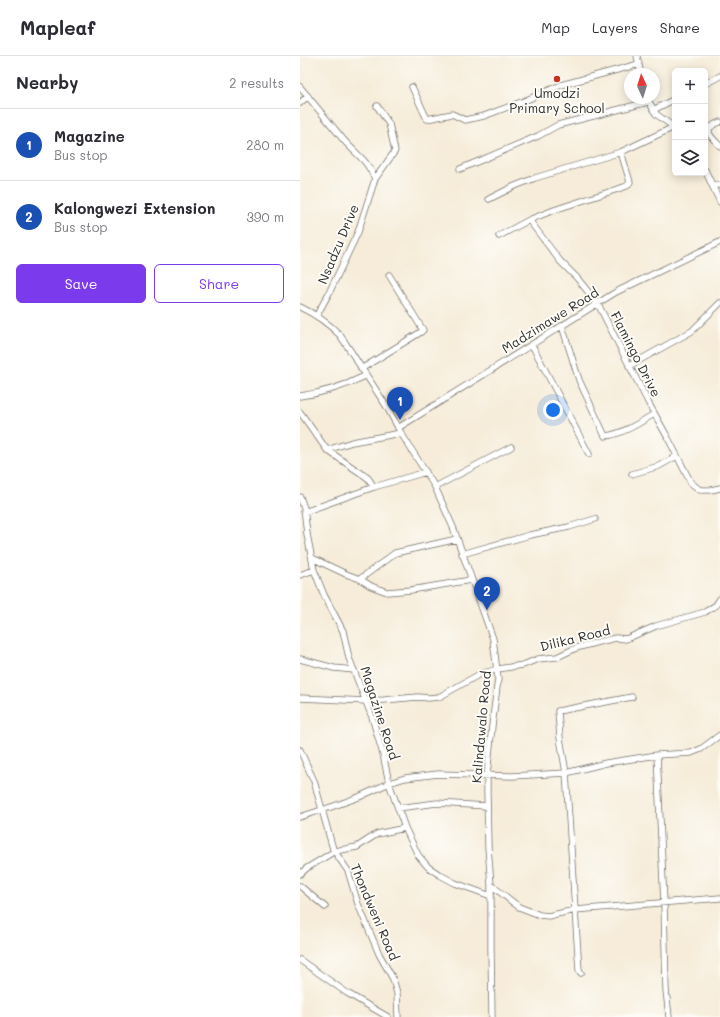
<!DOCTYPE html>
<html lang="en">
<head>
<meta charset="utf-8">
<style>
	:root { --surface:#fff; --page:#f7f7f7; --text:#2b2b33; --muted:#7c7c81; --line:#e1e1e2; --accent:#7c3aed }
	body { margin:0; font-family:Mali,sans-serif; background:var(--page); color:var(--text) }
	.controls { position:absolute; right:12px; top:12px; display:grid; overflow:hidden; border-radius:6px; box-shadow:0 2px 10px #0003 }
	.controls button { width:36px; height:36px; display:grid; place-items:center; padding:0; border:0; border-bottom:1px solid var(--line); background:var(--surface); color:var(--text); font:20px sans-serif }
	.compass { position:absolute; left:324px; top:12px; width:36px; height:36px; border-radius:50%; background:var(--surface); box-shadow:0 2px 10px #0003; rotate:356deg }
	.you { position:absolute; left:253px; top:354px; width:14px; height:14px; margin:-10px; border:3px solid #fff; border-radius:50%; background:#1a73e8; box-shadow:0 0 0 6px #1a73e833 }
	.badge { display:grid; place-items:center; width:26px; height:26px; border-radius:50%; background:var(--accent); color:#fff; font-size:13px; font-weight:700 }
	.pin { position:absolute; translate:-50% -33px; filter:drop-shadow(0 1px 2px #0008) }
	.pin::after { content:''; position:absolute; top:21px; width:14px; height:12px; background:inherit; clip-path:polygon(0 0,100% 0,50% 100%) }
	.list { margin:0; padding:0; list-style:none }
	h2 { display:flex; justify-content:space-between; align-items:center; height:52px; margin:0; padding:0 16px; font-size:17px }
	h2 small { font-size:13px; font-weight:400; color:var(--muted) }
	.list li { display:grid; grid-template-columns:26px 1fr auto; gap:12px; align-items:center; box-sizing:border-box; height:72px; padding:0 16px; border-top:1px solid var(--line) }
	.list b { display:block; font-size:15px; white-space:nowrap }
	.list p { margin:0; font-size:13px; white-space:nowrap; color:var(--muted) }
	.list em { font-size:13px; font-style:normal; color:var(--muted) }
	.actions { display:flex; gap:8px; padding:12px 16px }
	.actions a { flex:1; padding:9px 0; border:1px solid var(--accent); border-radius:6px; text-align:center; font-size:14px; color:var(--accent) }
	.actions .main { background:var(--accent); color:#fff }
	.icon { flex:none; width:22px; height:22px; fill:none; stroke:currentColor; stroke-width:2; stroke-linecap:round; stroke-linejoin:round }
	.map { position:relative; flex:none; width:420px; height:961px; overflow:hidden }
	header { display:flex; align-items:center; gap:24px; box-sizing:border-box; height:56px; padding:0 20px; background:var(--surface); border-bottom:1px solid var(--line) }
	header strong { font-size:19px }
	nav { display:flex; gap:22px; margin-inline-start:auto; font-size:14px }
	main { display:flex }
	aside { flex:1; background:var(--surface) }
	.map>svg:first-child { display:block }
	.lines { fill:none; stroke-linecap:round; stroke-linejoin:round }
	.minor-casing { stroke:#726f68; stroke-width:7 }
	.minor { stroke:#fff; stroke-width:5.5 }
	.poi-dot { fill:#c8321e; stroke:#fdfcf7; stroke-width:1.5 }
	.labels { text-anchor:middle; stroke-width:4; stroke-linejoin:round; paint-order:stroke }
	.poi-label { font-size:13px; fill:#2b2b2b; stroke:#fdfcf7 }
	.street-label { font-size:13px; fill:#2b2b2b; stroke:#fdfcf7 }
</style>
</head>
<body>
<header>
<strong>Mapleaf</strong>
<nav><a>Map</a><a>Layers</a><a>Share</a></nav>
</header>
<main>
<aside>
<h2>Nearby<small>2 results</small></h2>
<ul class="list">
<li><span class="badge" style="background:#1a4fb4">1</span><div><b>Magazine</b><p>Bus stop</p></div><em>280 m</em></li>
<li><span class="badge" style="background:#1a4fb4">2</span><div><b>Kalongwezi Extension</b><p>Bus stop</p></div><em>390 m</em></li>
</ul>
<div class="actions"><a class="main">Save</a><a>Share</a></div>
</aside>
<div class="map">
<svg width="420" height="961" viewBox="0 0 420 961">
	<rect width="100%" height="100%" fill="#fdfcf7"/>
	<filter id="ink" filterUnits="userSpaceOnUse"><feTurbulence type="fractalNoise" baseFrequency=".025" numOctaves="2"/><feDisplacementMap in="SourceGraphic" scale="8" xChannelSelector="R" yChannelSelector="G"/><feConvolveMatrix kernelMatrix="1 2 1 2 8 2 1 2 1" color-interpolation-filters="sRGB"/></filter>
	<filter id="wash" filterUnits="userSpaceOnUse"><feTurbulence type="fractalNoise" baseFrequency=".012" numOctaves="4" result="noise"/><feDisplacementMap in="SourceGraphic" scale="16" xChannelSelector="R" yChannelSelector="G"/><feGaussianBlur stdDeviation="0.9" result="paint"/><feColorMatrix in="noise" values="0 0 0 0 0 0 0 0 0 0 0 0 0 0 0 0 0 1.4 0 .05"/><feComposite in="paint" operator="in"/></filter>
	<g filter="url(#wash)">
		<rect width="100%" height="100%" fill="#f6ecd9"/>
	</g>
	<g filter="url(#ink)">
		<g class="lines">
			<defs>
				<path id="minor" d="M337 0 341 18
					M405 28 420 20
					M0 31C14 48 28 65 42 82 54 97 68 104 75 123
					M112 31 127 63 152 58 165 64 184 60 224 45 261 29 339 8
					M347 42 356 58 375 72
					M0 47 8 40
					M353 54 375 43
					M420 66C401 73 410 80 420 90
					M160 113 238 80 258 69 348 46
					M405 114 420 146
					M412 129H420
					M189 143 215 130 235 122 321 96 374 71
					M229 164 260 205 277 222 298 248 349 348 368 382 391 427 400 434H411L420 432
					M199 180 229 164 254 154 327 130 330 126 321 96
					M0 251C15 258 28 267 40 279L87 351 101 377 135 431 153 471 193 583 198 623 192 670 187 720V736L188 791 191 829V893L192 961
					M17 259 29 237 58 176 75 123 95 95 89 68 77 50
					M262 270 279 324 305 380C321 379 341 366 354 358
					M232 289 289 398
					M329 310 392 275 420 247
					M61 313 121 276 123 274 89 219
					M0 340C23 337 45 330 65 320
					M0 356 27 394 68 422 74 431
					M98 372 316 236 420 186
					M27 394 52 386 101 377
					M332 418 359 410 377 400
					M135 431 211 391
					M0 441 4 452 7 478 14 514 24 539 43 575 49 602 72 661 83 698 89 727 105 772 118 799 128 811 140 819 155 827 191 840
					M4 456 74 431 126 416
					M162 498 230 479 269 471 295 463
					M12 502 46 518 60 523 71 530 87 536 111 534 171 524
					M0 519 14 514
					M60 523 95 497 157 483
					M0 603 34 612 54 614
					M0 642 66 645 84 644 118 641 129 642 139 641 180 618 198 613 223 609 238 603 257 601 276 592 298 586 316 582 326 583 356 570 405 556 416 549 420 543
					M0 694 14 725 33 793 48 815 58 848 79 898 93 923 97 937 98 961
					M357 699 364 847 366 934 369 961
					M98 752 137 747 187 750
					M0 761 34 750 59 741 89 727 105 722 138 718 212 720 266 717 306 707 357 699 391 697 401 693 420 679
					M0 818 7 812 35 795 57 791 77 778 105 772
					M191 829 219 851 240 859 248 860 275 854 420 842
					M0 830 25 851
					M0 904 47 937 88 961
					M281 917 279 914 266 717 260 682 258 655 332 641"/>
			</defs>
			<!-- minor casing -->
			<use href="#minor" class="minor-casing"/>
			<!-- minor -->
			<use href="#minor" class="minor"/>
		</g>
	</g>
	<!-- markers -->
	<circle class="poi-dot" cx="257" cy="23" r="4"/>
	<g class="labels">
		<!-- poi labels -->
		<g class="poi-label">
			<text x="257" y="42">Umodzi<tspan x="257" dy="15">Primary School</tspan></text>
		</g>
		<!-- street labels -->
		<g class="street-label">
			<text transform="translate(38 188) rotate(-67)" y="5">Nsadzu Drive</text>
			<text transform="translate(250 264) rotate(-32)" y="5">Madzimawe Road</text>
			<text transform="translate(336 298) rotate(63)" y="5">Flamingo Drive</text>
			<text transform="translate(275 582) rotate(-14)" y="5">Dilika Road</text>
			<text transform="translate(80 657) rotate(72)" y="5">Magazine Road</text>
			<text transform="translate(181 671) rotate(-85)" y="5">Kalindawalo Road</text>
			<text transform="translate(75 856) rotate(67)" y="5">Thondweni Road</text>
		</g>
	</g>
</svg>
<div class="controls">
<button>+</button>
<button>−</button>
<button><svg class="icon" aria-label="layers" viewBox="0 0 24 24"><path d="M12 4l9 5-9 5-9-5zM3 14l9 5 9-5"/></svg></button>
</div>
<svg class="compass" viewBox="-18 -18 36 36"><path d="M0-13l5 13h-10z" fill="#e53935"/><path d="M0 13l5-13h-10z" fill="#7c7c81"/></svg>
<div class="you"></div>
<div class="pin badge" style="left:100px;top:364px;background:#1a4fb4">1</div>
<div class="pin badge" style="left:187px;top:554px;background:#1a4fb4">2</div>
</div>
</main>
</body>
</html>
